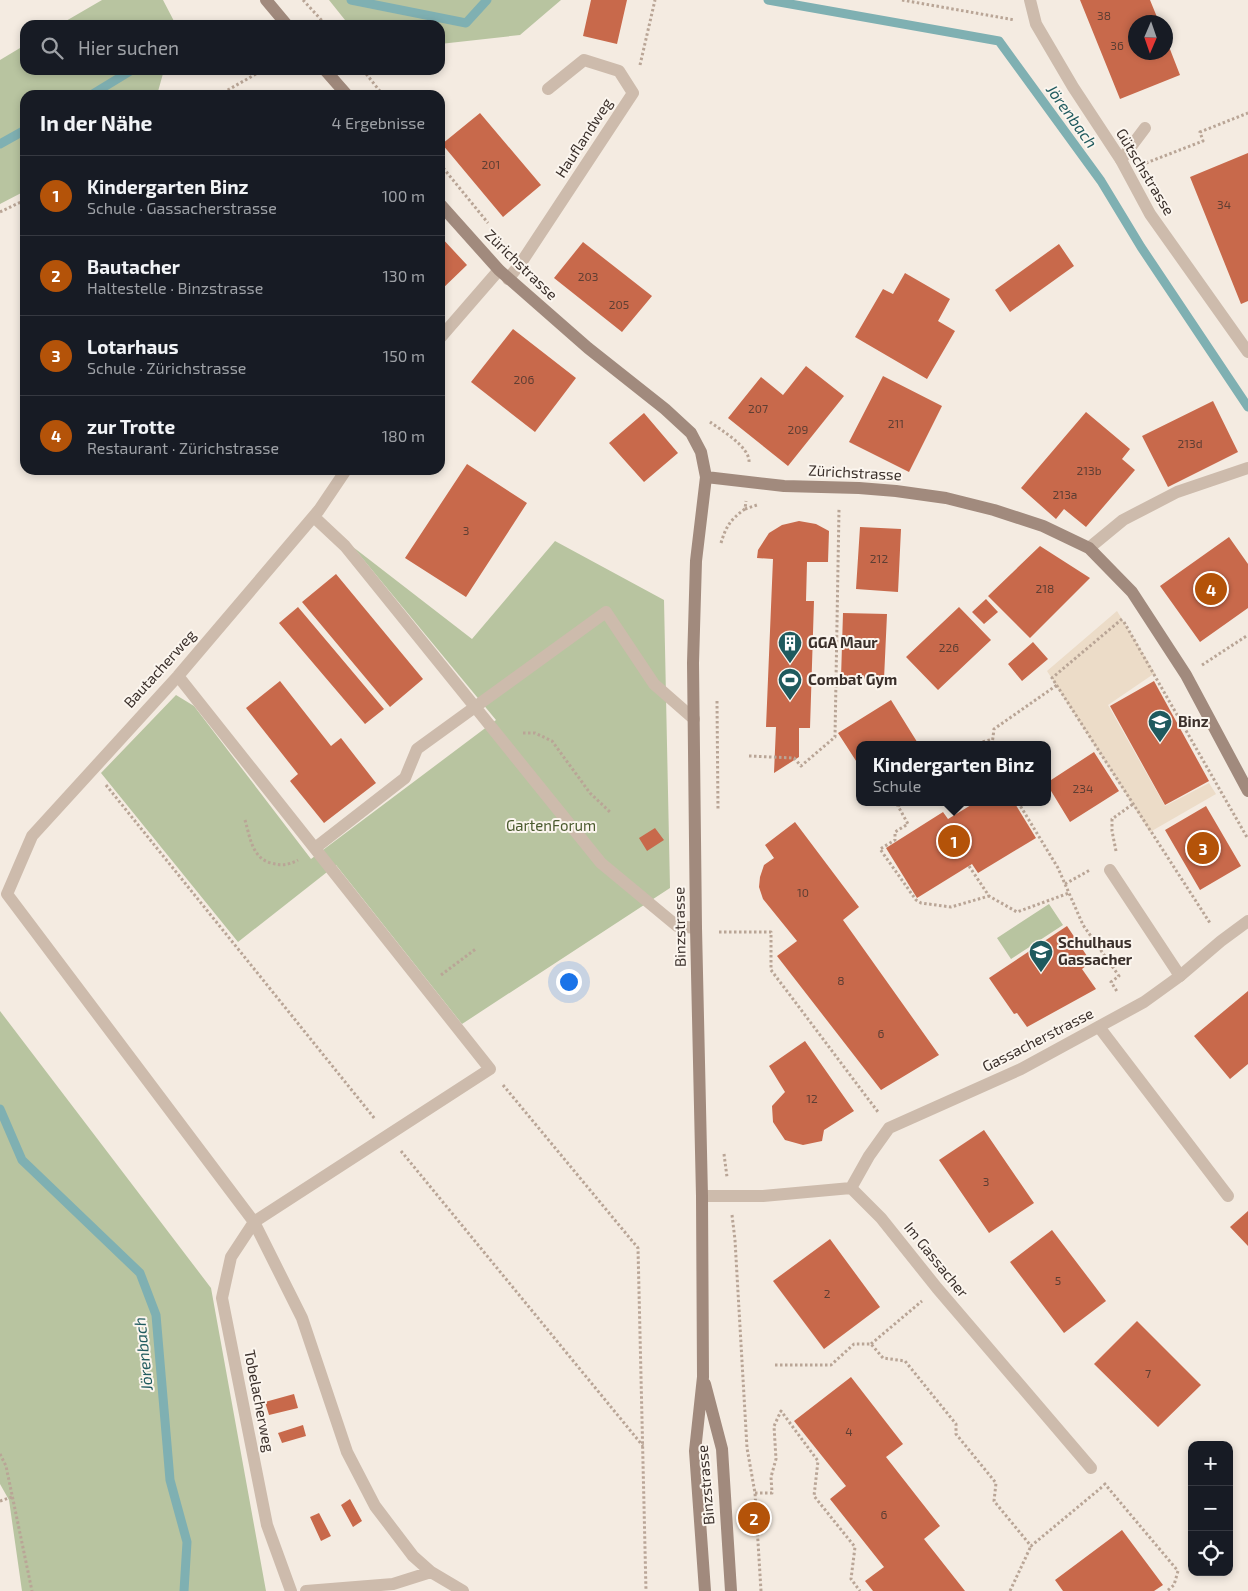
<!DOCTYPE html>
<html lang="de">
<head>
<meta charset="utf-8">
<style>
	:root { --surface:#171b24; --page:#242831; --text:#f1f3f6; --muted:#9ea1a6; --line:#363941; --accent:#b45309 }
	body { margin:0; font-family:"Exo 2",sans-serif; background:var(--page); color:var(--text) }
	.controls { position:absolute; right:15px; bottom:15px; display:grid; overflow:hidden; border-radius:10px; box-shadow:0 2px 8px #0003 }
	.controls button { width:45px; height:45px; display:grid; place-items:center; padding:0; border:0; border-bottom:1px solid var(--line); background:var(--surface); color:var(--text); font:25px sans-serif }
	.compass { position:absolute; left:1128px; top:15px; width:45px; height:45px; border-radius:50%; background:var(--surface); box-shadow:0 2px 8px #0003; rotate:182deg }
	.you { position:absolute; left:568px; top:981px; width:18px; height:18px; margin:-12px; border:4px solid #fff; border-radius:50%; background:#1a73e8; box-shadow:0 0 0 8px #1a73e833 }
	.badge { display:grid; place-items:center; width:32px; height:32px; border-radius:50%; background:var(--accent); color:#fff; font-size:16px; font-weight:700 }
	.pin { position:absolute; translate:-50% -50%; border:2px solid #fff; box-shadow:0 1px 5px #0006 }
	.popup { position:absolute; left:856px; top:741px; width:195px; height:65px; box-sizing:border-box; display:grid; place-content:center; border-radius:10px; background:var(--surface); filter:drop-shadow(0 1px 4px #0005); font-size:16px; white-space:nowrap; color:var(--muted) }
	.popup b { font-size:19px; color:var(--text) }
	.popup::after { content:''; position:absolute; left:50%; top:100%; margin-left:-10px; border:10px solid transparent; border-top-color:var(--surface) }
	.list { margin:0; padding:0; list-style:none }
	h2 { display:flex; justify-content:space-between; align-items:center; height:65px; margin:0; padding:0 20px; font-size:21px }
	h2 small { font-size:16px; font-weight:400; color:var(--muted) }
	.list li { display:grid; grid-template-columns:32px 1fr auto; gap:15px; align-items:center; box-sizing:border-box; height:80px; padding:0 20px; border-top:1px solid var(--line) }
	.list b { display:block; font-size:19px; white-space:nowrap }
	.list p { margin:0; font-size:16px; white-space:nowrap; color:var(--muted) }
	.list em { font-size:16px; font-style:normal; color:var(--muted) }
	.icon { flex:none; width:28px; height:28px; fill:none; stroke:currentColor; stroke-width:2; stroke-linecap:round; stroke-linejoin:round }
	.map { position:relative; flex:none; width:1248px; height:1591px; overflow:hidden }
	.search { position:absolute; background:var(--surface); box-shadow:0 2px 8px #0003; left:20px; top:20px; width:425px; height:55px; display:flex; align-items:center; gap:12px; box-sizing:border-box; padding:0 18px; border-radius:15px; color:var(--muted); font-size:19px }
	.panel { position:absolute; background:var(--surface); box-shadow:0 2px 8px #0003; left:20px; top:90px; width:425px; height:385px; border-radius:15px }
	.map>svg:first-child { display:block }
	.green { fill:#b8c4a0 }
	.plaza { fill:#ecdcc8 }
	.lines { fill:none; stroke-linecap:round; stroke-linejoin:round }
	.stream { stroke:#7fb0b2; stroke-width:9 }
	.building { fill:#c8694b }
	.path { stroke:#b9a596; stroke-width:3; stroke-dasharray:2.5 2.5; stroke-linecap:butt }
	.lane { stroke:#cdbbac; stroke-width:12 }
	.street { stroke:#cdbbac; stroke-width:12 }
	.secondary { stroke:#a18a7d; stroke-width:12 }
	.labels { text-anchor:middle; stroke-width:4; stroke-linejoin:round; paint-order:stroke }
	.number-label { font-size:12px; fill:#5e3e33 }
	.street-label { font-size:15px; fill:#3b302b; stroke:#fbf5ee }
	.poi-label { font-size:15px; font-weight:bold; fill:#3b302b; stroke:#fbf5ee; text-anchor:start }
	.park-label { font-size:15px; fill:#4a5a2e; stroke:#fbf5ee }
	.water-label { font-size:16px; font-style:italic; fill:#1f5a5e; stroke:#fbf5ee }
</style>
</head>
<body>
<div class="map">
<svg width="1248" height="1591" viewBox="0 0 1248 1591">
	<rect width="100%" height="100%" fill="#f4ebe1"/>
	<!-- green -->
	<path class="green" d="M102 0H163L176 25H59Z
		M329 0H561L520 35 440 44V25H349Z
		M25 45V70H164L157 95H25V191L0 204V60Z
		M555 541 664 600 670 888 462 1024 336 865 238 942 101 773 176 695 194 706 311 859 496 720 353 547 472 639Z
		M1049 904 1063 925 1011 959 997 938Z
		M0 1011 211 1288 266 1591H22L9 1500 0 1484Z"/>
	<!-- plaza -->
	<path class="plaza" d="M1117 611 1155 673 1108 705 1165 806 1209 783 1216 794 1150 832 1047 671Z"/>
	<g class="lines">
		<!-- stream -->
		<path class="stream" d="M351 0 466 23 487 0
			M768 0 999 41 1101 181 1141 247 1248 407
			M91 95 132 70
			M0 144 25 130
			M0 1109 22 1160 140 1273 156 1315 170 1480 187 1542 184 1591"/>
	</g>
	<!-- building -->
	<path class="building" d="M591 0H627L617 44 583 36Z
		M1080 0H1150L1159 22H1136V52H1166V39L1180 75 1120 99Z
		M480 113 541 185 503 217 442 144Z
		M1248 153V301L1241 304 1190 177Z
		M440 236 467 265 440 291Z
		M583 242 652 296 622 332 554 278Z
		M1059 244 1074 266 1010 312 995 290Z
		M905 273 950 299 938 321 955 331 927 379 855 337 883 289 893 294Z
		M513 329 576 378 535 432 471 382Z
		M806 366 844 396 788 466 728 418 761 377 783 395Z
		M883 376 942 406 909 472 849 442Z
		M1213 401 1238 452 1168 487 1142 436Z
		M1086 412 1130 449 1122 459 1135 470 1086 527 1064 509 1056 519 1021 488Z
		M644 413 678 453 644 482 609 443Z
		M467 464 527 503 466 597 405 558Z
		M799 521 816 524 829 531 828 562H807L806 601H814L810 728H799V757L774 773 776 727H766L773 559 757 558 758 550 769 533 782 525Z
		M860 527 901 529 898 592 856 589Z
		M1229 537 1248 564V608L1200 642 1160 586Z
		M1040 546 1090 578 1030 638 988 596Z
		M336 574 423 679 390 707 302 602Z
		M986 599 998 612 984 624 972 612Z
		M298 607 384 709 365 724 279 623Z
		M959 607 991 640 938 690 906 657Z
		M843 613 887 614 884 679 841 678Z
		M1033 642 1048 659 1022 681 1008 664Z
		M280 681 331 746 341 738 376 783 324 823 290 781 298 774 246 708Z
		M1154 681 1209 781 1165 805 1110 706Z
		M891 700 919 745H860V767L838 733Z
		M1094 752 1119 791 1070 822 1048 786V782Z
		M976 802H1014L1036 838 978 873 972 864 917 898 886 848 943 812 948 819Z
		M1206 806 1241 866 1200 890 1165 830Z
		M795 822 859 907 843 920 939 1055 881 1090 777 956 797 941 763 899 759 887 760 877 764 865 774 858 765 845Z
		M655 828 664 840 647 851 639 838Z
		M1067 926 1091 962 1082 969 1096 989 1027 1027 1017 1013 1014 1014 989 978Z
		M1248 991V1064L1230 1079 1194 1036Z
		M805 1041 854 1111 824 1130 822 1141 803 1145 785 1140 773 1122 772 1106 785 1092 769 1066Z
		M984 1130 1034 1203 989 1233 939 1160Z
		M1248 1211V1246L1230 1227Z
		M1052 1230 1106 1301 1064 1333 1010 1262Z
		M830 1239 880 1307 824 1349 773 1281Z
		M1137 1321 1201 1385 1158 1427 1094 1364Z
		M851 1377 903 1444 886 1457 940 1526 924 1539 965 1591H873L865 1581 884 1567 830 1499 846 1486 794 1421Z
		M294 1394 298 1408 269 1415 265 1402Z
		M303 1425 306 1436 282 1443 278 1433Z
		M350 1499 362 1521 353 1527 341 1505Z
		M319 1513 331 1536 321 1541 310 1517Z
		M1122 1530 1163 1585 1154 1591H1063L1055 1580Z"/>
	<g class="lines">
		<!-- path -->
		<path class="path" d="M303 0 326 25
			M902 0 1015 20
			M640 65 655 0
			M363 70 383 95
			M219 95 263 70
			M1146 163 1203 141 1200 132 1248 113
			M440 164 488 223
			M0 212 25 200
			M710 422C721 430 750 447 749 462
			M745 509 757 505
			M721 543C726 526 731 519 745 509L746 501
			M1122 619 1052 678 1210 923
			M1124 622 1248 839
			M1202 665 1248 635
			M717 701 718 810
			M523 733H535L552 741 590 793 610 812
			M979 745 982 742 993 739
			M992 745 994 729 1057 685
			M749 756 794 758 801 766 835 737 839 509
			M106 785 375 1119
			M904 802 898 806 908 824 895 832V840L880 849 916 900 921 903 951 907 989 896
			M1018 802 1058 868 1083 925 1119 976 1111 982 1118 993
			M245 820C250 837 252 858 271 863 281 866 289 865 298 860
			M1116 851 1112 831V819L1133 804
			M969 866 989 896 1017 912 1069 893
			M1065 884 1090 870
			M719 932H771V970L878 1112
			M441 975 477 948
			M503 1085 638 1248 646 1591
			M401 1151 643 1446
			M724 1154 727 1177
			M732 1215 735 1240 747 1448 755 1493 761 1591
			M871 1344 922 1301
			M775 1365H831L854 1344H871L883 1358 905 1361 956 1424V1434L996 1483 994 1501 1031 1546 1102 1487
			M0 1454 6 1466 32 1591
			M1104 1483 1178 1571 1174 1585 1167 1591
			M755 1493H772L771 1477 776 1459 774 1426 781 1411 818 1461 814 1496 855 1547 851 1579 860 1591
			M0 1501 12 1497
			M1010 1591 1031 1546"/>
		<!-- lane -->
		<path class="lane" d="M1121 160 1145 128
			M508 279 521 263 633 93 619 71 584 60 548 89
			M440 338 499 270
			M346 470 319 510 178 676 32 836 7 894 254 1222 302 1318 347 1452 375 1506 413 1556 431 1572 463 1591
			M314 517 345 546 601 863 677 926 696 928
			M1089 548 1123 520 1177 492 1248 468
			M178 676 490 1069 254 1222 231 1257 222 1298 267 1525 291 1591
			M315 848 405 778 417 749 606 612 654 684 694 719
			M1110 870 1180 976
			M1099 1027 1228 1196
			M306 1591 393 1584 431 1572"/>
		<!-- street -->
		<path class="street" d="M1030 0 1036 24 1073 87 1121 160 1150 214 1248 352
			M851 1188 869 1156 889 1128 1021 1069 1144 1002 1180 976 1221 941 1248 921
			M702 1196H763L851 1188 881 1218 937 1288 1091 1468"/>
		<!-- secondary -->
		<path class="secondary" d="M266 0 287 25
			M325 70 347 95
			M440 204 499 270 588 348 665 409 691 433 701 452 706 477 696 561 693 663 696 928 702 1196 703 1377 695 1451 705 1591
			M706 477 784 486 859 488 896 491 946 498 994 510 1043 526 1089 548 1132 592 1186 675 1248 791
			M705 1384 722 1449 731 1591"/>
	</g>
	<!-- icons -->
	<defs>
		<symbol id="building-pin" viewBox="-11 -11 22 30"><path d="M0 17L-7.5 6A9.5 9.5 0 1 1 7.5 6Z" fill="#1f5a5e" stroke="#fbf5ee"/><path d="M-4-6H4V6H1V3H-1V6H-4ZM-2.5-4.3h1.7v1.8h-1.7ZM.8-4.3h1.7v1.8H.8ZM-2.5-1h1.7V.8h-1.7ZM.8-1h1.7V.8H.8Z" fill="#fff"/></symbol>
		<symbol id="stadium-pin" viewBox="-11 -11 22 30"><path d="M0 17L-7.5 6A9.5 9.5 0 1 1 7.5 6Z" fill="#1f5a5e" stroke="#fbf5ee"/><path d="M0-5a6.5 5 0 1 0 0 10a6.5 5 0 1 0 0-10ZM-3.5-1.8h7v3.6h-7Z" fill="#fff"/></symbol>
		<symbol id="school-pin" viewBox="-11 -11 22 30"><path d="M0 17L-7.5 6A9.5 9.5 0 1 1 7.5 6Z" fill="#1f5a5e" stroke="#fbf5ee"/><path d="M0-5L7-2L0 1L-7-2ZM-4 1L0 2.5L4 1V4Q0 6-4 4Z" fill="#fff"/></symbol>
	</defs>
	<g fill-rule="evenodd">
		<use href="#building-pin" x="776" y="629" width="28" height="38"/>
		<use href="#stadium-pin" x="776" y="666" width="28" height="38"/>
		<use href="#school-pin" x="1146" y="708" width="28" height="38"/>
		<use href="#school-pin" x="1027" y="938" width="28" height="38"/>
	</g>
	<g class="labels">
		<!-- number labels -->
		<g class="number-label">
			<text x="1104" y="20">38</text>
			<text x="1117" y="50">36</text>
			<text x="491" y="169">201</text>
			<text x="1224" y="209">34</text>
			<text x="588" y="281">203</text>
			<text x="619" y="309">205</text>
			<text x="524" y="384">206</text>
			<text x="758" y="413">207</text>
			<text x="896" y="428">211</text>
			<text x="798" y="434">209</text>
			<text x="1190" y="448">213d</text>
			<text x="1089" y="475">213b</text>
			<text x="1065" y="499">213a</text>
			<text x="466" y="535">3</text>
			<text x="879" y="563">212</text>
			<text x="1045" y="593">218</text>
			<text x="949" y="652">226</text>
			<text x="1083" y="793">234</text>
			<text x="803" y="897">10</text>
			<text x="841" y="985">8</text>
			<text x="881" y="1038">6</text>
			<text x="812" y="1103">12</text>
			<text x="986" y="1186">3</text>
			<text x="1058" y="1285">5</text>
			<text x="827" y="1298">2</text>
			<text x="1148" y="1378">7</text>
			<text x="849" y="1436">4</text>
			<text x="884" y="1519">6</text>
		</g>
		<!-- street labels -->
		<g class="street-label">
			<text transform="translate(584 138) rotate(-57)" y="5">Hauflandweg</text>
			<text transform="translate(1145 172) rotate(59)" y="5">Gütschstrasse</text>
			<text transform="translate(521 265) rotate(44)" y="5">Zürichstrasse</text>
			<text transform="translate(855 473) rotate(3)" y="5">Zürichstrasse</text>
			<text transform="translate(160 669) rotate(-48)" y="5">Bautacherweg</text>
			<text transform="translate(680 927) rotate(-91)" y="5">Binzstrasse</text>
			<text transform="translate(1038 1040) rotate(-27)" y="5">Gassacherstrasse</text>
			<text transform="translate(936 1260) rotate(51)" y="5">Im Gassacher</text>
			<text transform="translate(259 1401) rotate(79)" y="5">Tobelacherweg</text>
			<text transform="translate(706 1485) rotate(-95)" y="5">Binzstrasse</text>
		</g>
		<!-- poi labels -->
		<g class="poi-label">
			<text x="808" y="648">GGA Maur</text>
			<text x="808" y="685">Combat Gym</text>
			<text x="1178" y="727">Binz</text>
			<text x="1058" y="948">Schulhaus<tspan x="1058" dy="17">Gassacher</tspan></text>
		</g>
		<!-- park labels -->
		<g class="park-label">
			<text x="551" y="831">GartenForum</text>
		</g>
		<!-- water labels -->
		<g class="water-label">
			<text transform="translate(1072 116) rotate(54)" y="6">Jörenbach</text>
			<text transform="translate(143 1354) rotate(-96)" y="6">Jörenbach</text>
		</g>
	</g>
</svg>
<div class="controls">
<button>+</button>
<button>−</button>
<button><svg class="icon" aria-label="locate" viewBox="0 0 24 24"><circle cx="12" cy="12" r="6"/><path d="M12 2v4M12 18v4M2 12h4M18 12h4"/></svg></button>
</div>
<svg class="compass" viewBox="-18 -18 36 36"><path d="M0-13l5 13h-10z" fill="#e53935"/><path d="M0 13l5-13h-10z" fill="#9ea1a6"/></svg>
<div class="you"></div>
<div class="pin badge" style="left:954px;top:841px">1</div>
<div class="popup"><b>Kindergarten Binz</b>Schule</div>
<div class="pin badge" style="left:754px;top:1518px">2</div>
<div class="pin badge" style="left:1203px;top:848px">3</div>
<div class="pin badge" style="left:1211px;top:589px">4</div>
<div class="search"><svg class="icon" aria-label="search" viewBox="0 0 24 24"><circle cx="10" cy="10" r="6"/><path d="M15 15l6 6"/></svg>Hier suchen</div>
<section class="panel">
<h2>In der Nähe<small>4 Ergebnisse</small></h2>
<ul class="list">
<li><span class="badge">1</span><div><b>Kindergarten Binz</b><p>Schule · Gassacherstrasse</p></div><em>100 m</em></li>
<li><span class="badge">2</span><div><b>Bautacher</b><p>Haltestelle · Binzstrasse</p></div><em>130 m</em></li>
<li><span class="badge">3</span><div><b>Lotarhaus</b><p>Schule · Zürichstrasse</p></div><em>150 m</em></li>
<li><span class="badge">4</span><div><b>zur Trotte</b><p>Restaurant · Zürichstrasse</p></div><em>180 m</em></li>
</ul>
</section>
</div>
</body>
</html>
